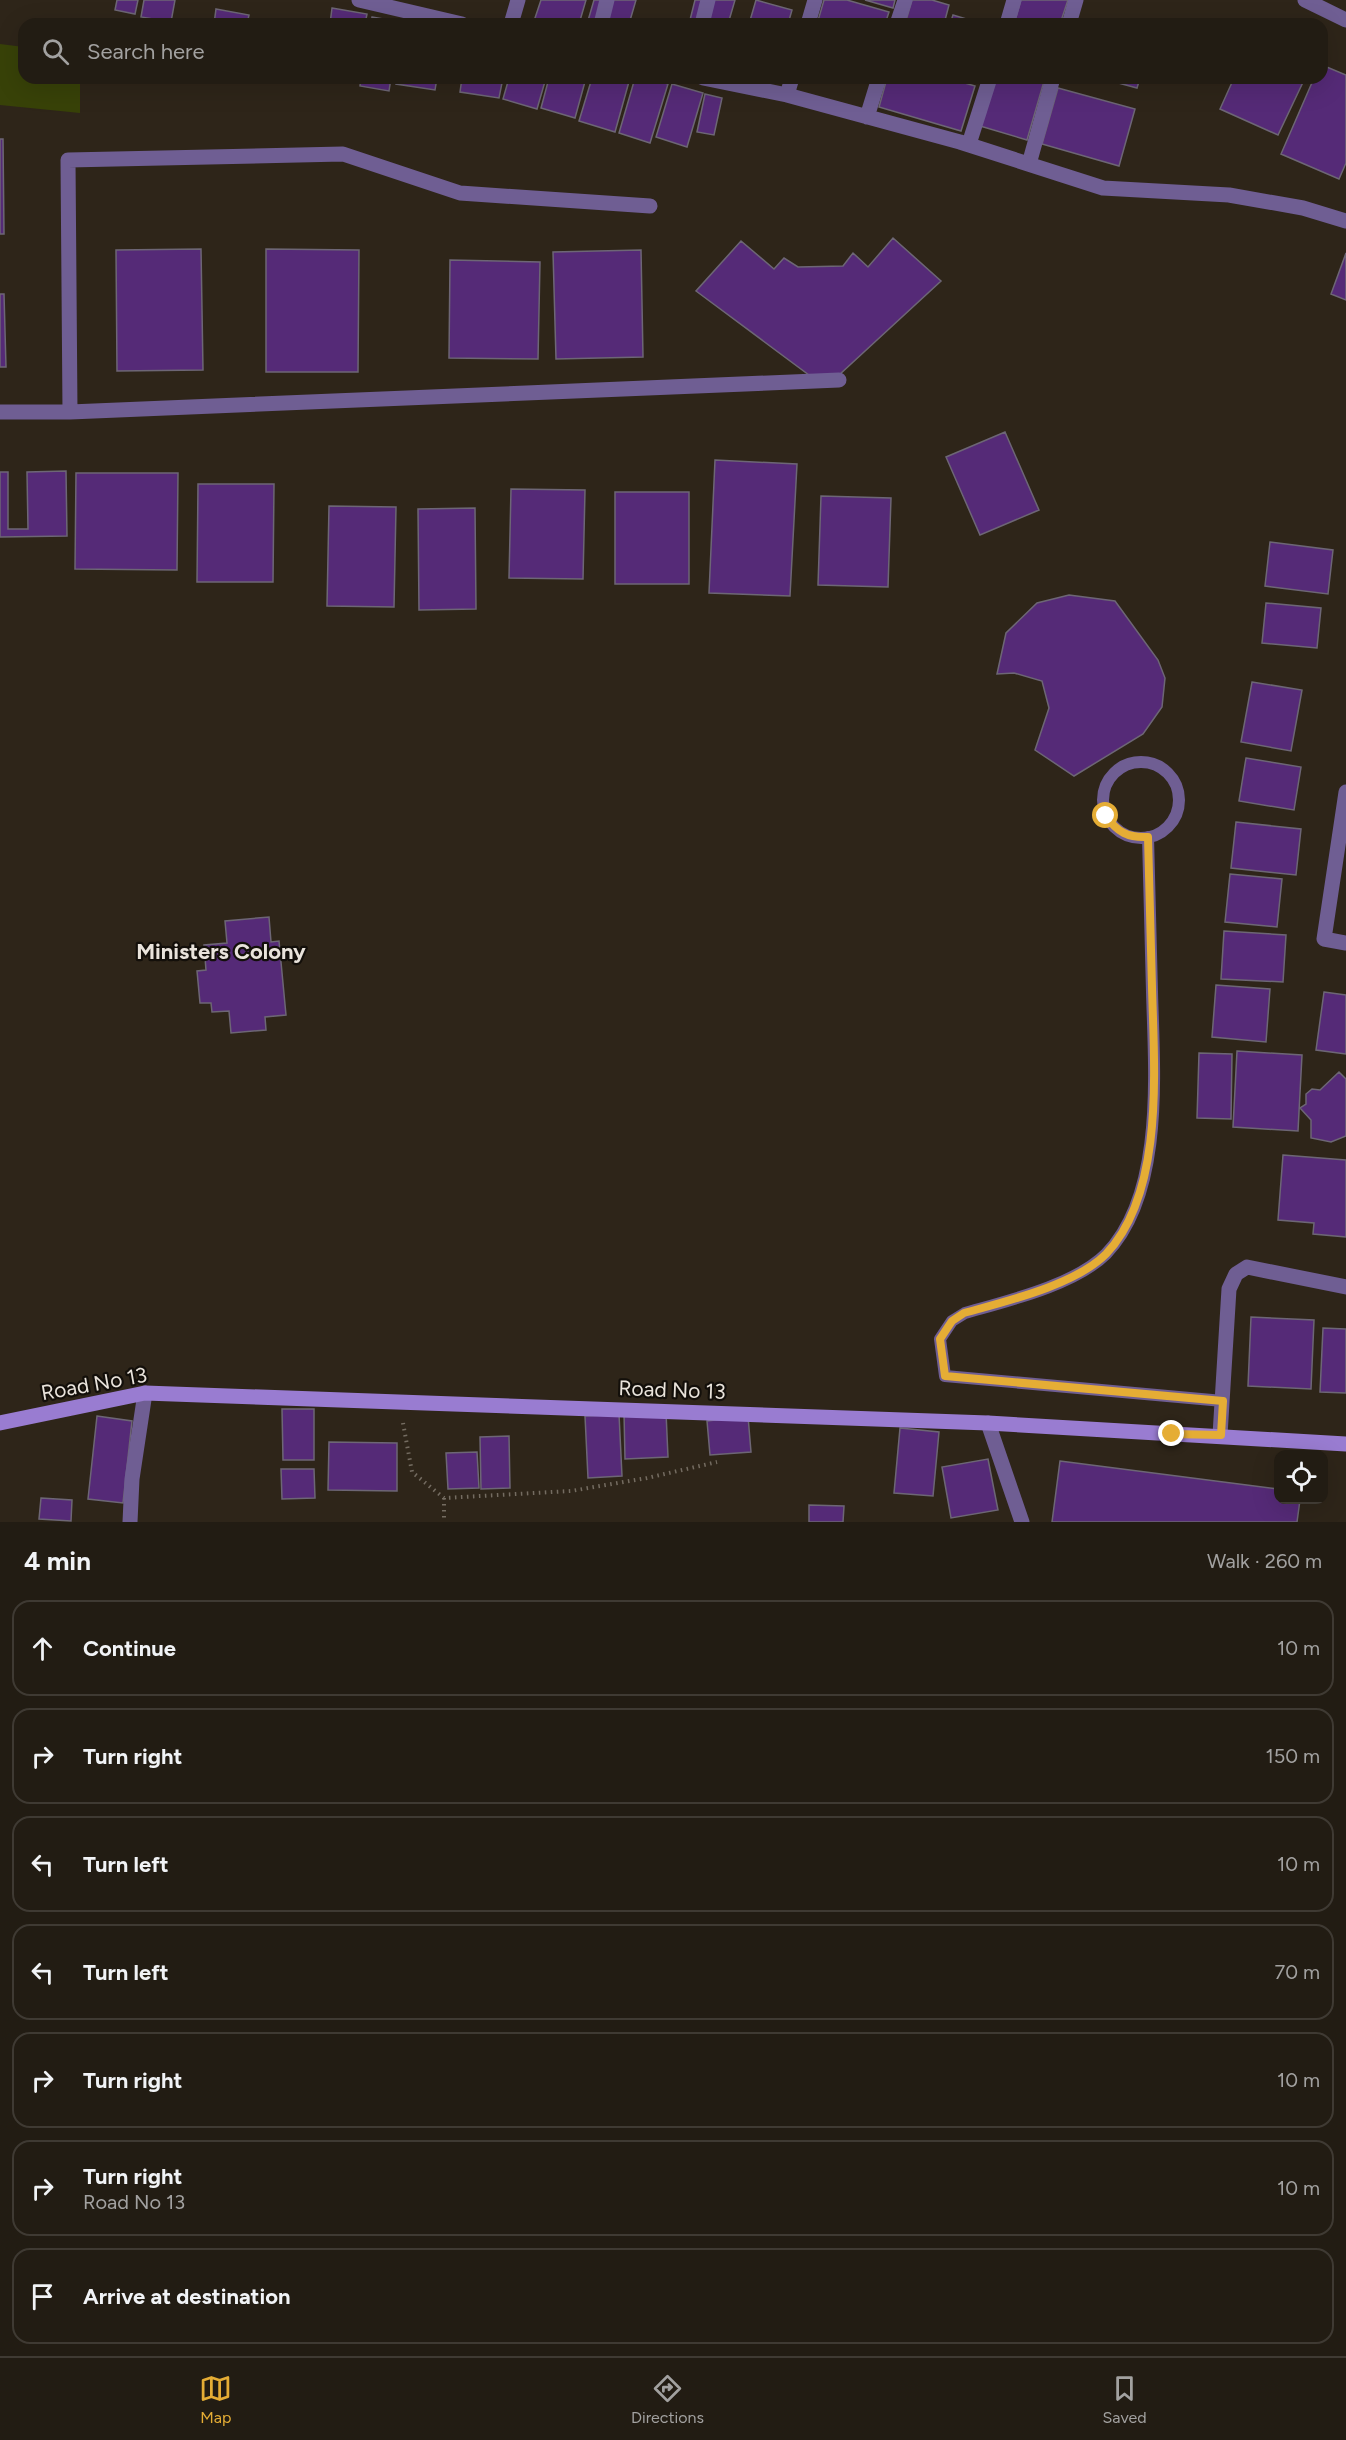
<!DOCTYPE html>
<html lang="en">
<head>
<meta charset="utf-8">
<style>
	:root { --surface:#221c13; --page:#2a251c; --text:#f1f3f6; --muted:#a2a1a0; --line:#3f3a33; --accent:#e5ad35 }
	body { margin:0; font-family:Figtree,sans-serif; background:var(--page); color:var(--text) }
	.controls { position:absolute; right:18px; bottom:18px; display:grid; overflow:hidden; border-radius:12px; box-shadow:0 6px 24px #0002 }
	.controls button { width:54px; height:54px; display:grid; place-items:center; padding:0; border:0; border-bottom:2px solid var(--line); background:var(--surface); color:var(--text); font:30px sans-serif }
	.stop { position:absolute; width:18px; height:18px; margin:-14px; border:4px solid #e5ad35; border-radius:50%; background:#fff }
	.stop.end { background:#e5ad35; border-color:#fff; box-shadow:0 2px 6px #0008 }
	.list { margin:0; padding:0; list-style:none }
	h2 { display:flex; justify-content:space-between; align-items:center; height:78px; margin:0; padding:0 24px; font-size:26px }
	h2 small { font-size:20px; font-weight:400; color:var(--muted) }
	.list li { display:grid; grid-template-columns:39px 1fr auto; gap:18px; align-items:center; box-sizing:border-box; height:96px; margin:0 12px 12px; padding:0 12px; border:2px solid var(--line); border-radius:18px }
	.list b { display:block; font-size:22px; white-space:nowrap }
	.list p { margin:0; font-size:20px; white-space:nowrap; color:var(--muted) }
	.list em { font-size:20px; font-style:normal; color:var(--muted) }
	.icon { flex:none; width:33px; height:33px; fill:none; stroke:currentColor; stroke-width:2; stroke-linecap:round; stroke-linejoin:round }
	.map { position:relative; flex:none; width:1346px; height:1522px; overflow:hidden }
	.search { position:absolute; background:var(--surface); box-shadow:0 6px 24px #0002; left:18px; right:18px; top:18px; height:66px; display:flex; align-items:center; gap:15px; box-sizing:border-box; padding:0 21px; border-radius:18px; color:var(--muted); font-size:22px }
	.sheet { height:834px; background:var(--surface) }
	nav { display:flex; justify-content:space-around; align-items:center; box-sizing:border-box; height:84px; border-top:2px solid var(--line); background:var(--surface); font-size:16px; color:var(--muted) }
	nav a { display:grid; justify-items:center; gap:3px }
	nav .on { color:var(--accent) }
	.map>svg:first-child { display:block }
	.green { fill:#384208 }
	.building { fill:#552a77; stroke:#6d6675; stroke-width:1.5 }
	.lines { fill:none; stroke-linecap:round; stroke-linejoin:round }
	.path { stroke:#746c61; stroke-width:4; stroke-dasharray:1.5 4.5; stroke-linecap:butt }
	.lane { stroke:#6f5e93; stroke-width:12 }
	.street { stroke:#6f5e93; stroke-width:15 }
	.secondary { stroke:#997cd1; stroke-width:15 }
	.route { stroke:#e5ad35; stroke-width:8 }
	.labels { text-anchor:middle; stroke-width:4.5; stroke-linejoin:round; paint-order:stroke }
	.street-label { font-size:21px; fill:#e9e3db; stroke:#130f0a }
	.neighbourhood-label { font-size:22px; font-weight:bold; fill:#e9e3db; stroke:#130f0a }
</style>
</head>
<body>
<div class="map">
<svg width="1346" height="1522" viewBox="0 0 1346 1522">
	<rect width="100%" height="100%" fill="#2e2519"/>
	<!-- green -->
	<path class="green" d="M0 44 24 47V78H80V113L0 105Z"/>
	<!-- building -->
	<path class="building" d="M117 0H138L135 14 115 10Z
		M144 0H175L171 22 141 17Z
		M541 0H586L579 24H533Z
		M594 0H636L629 24H587Z
		M695 0H735L728 24H705L690 20Z
		M756 0 792 10 788 24H749Z
		M824 0H847L889 12 885 24H817Z
		M865 0H895L893 8Z
		M912 0H932L949 5 944 24H905Z
		M1021 0H1068L1060 24H1014Z
		M332 8 367 14 365 24H330Z
		M216 9 249 15 247 24H214Z
		M953 15 983 24H950Z
		M372 17 401 22 400 24H371Z
		M1322 65 1346 75V163L1339 179 1281 154 1314 78H1322Z
		M361 78H391L389 91 360 86Z
		M397 78H437L435 90 396 84Z
		M462 78H503L499 98 460 92Z
		M509 78H546L537 109 503 99Z
		M549 78H586L575 118 541 108Z
		M592 78H630L615 132 579 121Z
		M635 78H647L668 84 650 143 619 133Z
		M887 78H948L975 86 961 131 879 107Z
		M994 78H1045L1027 140 980 126Z
		M1100 78H1140L1137 88Z
		M1234 78H1305L1278 135 1220 109Z
		M672 84 703 93 687 147 656 137Z
		M1058 88 1135 109 1119 166 1042 144Z
		M705 94 722 98 714 135 697 132Z
		M0 139H3L4 234H0Z
		M893 238 941 281 839 375H809L696 291 741 241 774 269 784 258 798 267 843 266 853 253 868 267Z
		M201 249 203 370 117 371 116 250Z
		M266 249 359 250 358 372H266Z
		M641 250 643 357 556 359 553 252Z
		M1346 253V300L1331 294Z
		M450 260 540 262 538 359 449 358Z
		M0 294H4L6 367H0Z
		M1005 432 1039 510 980 535 946 457Z
		M715 460 797 464 790 596 709 593Z
		M66 471 67 536 0 537V472H8V529H28L27 472Z
		M76 473H178L177 570 75 569Z
		M198 484H274L273 582H197Z
		M511 489 585 490 583 579 509 578Z
		M615 492H689V584H615Z
		M821 496 891 498 888 587 818 585Z
		M329 506 396 507 394 607 327 606Z
		M475 508 476 609 419 610 418 509Z
		M1270 542 1333 550 1328 594 1265 586Z
		M1069 595 1115 601 1158 660 1165 678 1162 707 1143 734 1074 776 1035 750 1049 708 1042 681 1014 673 997 674 1006 633 1037 603Z
		M1266 603 1321 608 1317 648 1262 643Z
		M1252 682 1302 690 1291 751 1241 742Z
		M1246 758 1301 767 1294 810 1239 801Z
		M1236 822 1301 829 1296 875 1231 868Z
		M1230 874 1282 879 1277 927 1225 922Z
		M269 917 271 942 279 941 286 1015 265 1017 266 1030 231 1033 229 1011 212 1012 211 1003H200L197 971 206 970 204 945 227 943 225 921Z
		M1224 931 1286 935 1283 982 1221 979Z
		M1216 985 1270 989 1266 1042 1212 1037Z
		M1324 992 1346 995V1054L1316 1050Z
		M1237 1051 1302 1055 1298 1131 1233 1127Z
		M1199 1053 1232 1054 1231 1119 1197 1118Z
		M1339 1072 1346 1079V1136L1331 1142 1311 1138V1120L1300 1108 1306 1104V1094L1312 1089 1320 1090Z
		M1283 1155 1346 1160V1237L1313 1234 1314 1223 1278 1220Z
		M1251 1317 1314 1320 1311 1389 1248 1386Z
		M1323 1328 1346 1329V1393L1320 1392Z
		M282 1409H314V1460H283Z
		M666 1412 668 1457 625 1459 624 1413Z
		M619 1414 622 1476 588 1478 585 1416Z
		M97 1416 132 1421 123 1503 88 1499Z
		M748 1416 751 1452 710 1455 707 1421Z
		M900 1428 939 1432 933 1496 894 1493Z
		M509 1436 510 1488 481 1489 480 1437Z
		M329 1442 397 1443V1491L328 1490Z
		M477 1452 479 1488 448 1489 446 1453Z
		M988 1459 998 1510 951 1518 942 1467Z
		M1060 1461 1278 1489V1500H1300L1297 1522H1052Z
		M281 1469H314L315 1498 282 1499Z
		M41 1498 72 1500 71 1521 39 1519Z
		M809 1505 844 1506 843 1522H809Z"/>
	<g class="lines">
		<!-- path -->
		<path class="path" d="M403 1423 412 1472 444 1498 571 1491 647 1478 717 1462
			M444 1498V1522"/>
		<!-- lane -->
		<path class="lane" d="M1103 800a38 38 0 1 1 76 0a38 38 0 1 1-76 0Z
			M1148 837C1149 889 1151 940 1152 992 1154 1070 1165 1193 1106 1254 1075 1285 1007 1301 965 1313L952 1321 940 1339 945 1376 1223 1401"/>
		<!-- street -->
		<path class="street" d="M359 0 462 24
			M1305 0 1346 20
			M511 24 518 0
			M601 24 607 0
			M702 24 708 0
			M808 24 815 0
			M897 24 905 0
			M1007 24 1014 0
			M1069 24 1076 0
			M703 78 787 95 960 142 1103 188 1229 195 1303 208 1346 221
			M787 95 792 78
			M867 117 879 78
			M969 144 990 78
			M1029 164 1053 78
			M0 412H70L839 380
			M70 412 68 160 343 154 460 193 650 206
			M1346 792 1324 939 1346 943
			M988 1423 1022 1522
			M1220 1435 1229 1289 1236 1274 1247 1267 1346 1287
			M130 1522 132 1479 145 1393"/>
		<!-- secondary -->
		<path class="secondary" d="M0 1423 145 1393 988 1423 1346 1444"/>
	</g>
	<g class="lines">
		<!-- route -->
		<path class="route" d="M1106 816C1117 832 1128 838 1148 837 1149 887 1151 937 1152 987 1154 1067 1165 1192 1106 1254 1075 1285 1007 1301 964 1313L952 1321 940 1339 945 1376 1223 1401 1221 1435 1172 1434"/>
	</g>
	<g class="labels">
		<!-- street labels -->
		<g class="street-label">
			<text transform="translate(94 1384) rotate(-10)" y="7">Road No 13</text>
			<text transform="translate(672 1390) rotate(2)" y="7">Road No 13</text>
		</g>
		<!-- neighbourhood labels -->
		<g class="neighbourhood-label">
			<text x="221" y="959">Ministers Colony</text>
		</g>
	</g>
</svg>
<div class="controls">
<button><svg class="icon" aria-label="locate" viewBox="0 0 24 24"><circle cx="12" cy="12" r="6"/><path d="M12 2v4M12 18v4M2 12h4M18 12h4"/></svg></button>
</div>
<div class="stop" style="left:1106px;top:816px"></div>
<div class="stop end" style="left:1172px;top:1434px"></div>
<div class="search"><svg class="icon" aria-label="search" viewBox="0 0 24 24"><circle cx="10" cy="10" r="6"/><path d="M15 15l6 6"/></svg>Search here</div>
</div>
<section class="sheet">
<h2>4 min<small>Walk · 260 m</small></h2>
<ul class="list">
<li><svg class="icon" aria-label="ahead" viewBox="0 0 24 24"><path d="M12 20V5M6 11l6-6 6 6"/></svg><div><b>Continue</b></div><em>10 m</em></li>
<li><svg class="icon" aria-label="right" viewBox="0 0 24 24"><path d="M7 20v-9h11M14 6l5 5-5 5"/></svg><div><b>Turn right</b></div><em>150 m</em></li>
<li><svg class="icon" aria-label="left" viewBox="0 0 24 24"><path d="M17 20v-9H6M10 6l-5 5 5 5"/></svg><div><b>Turn left</b></div><em>10 m</em></li>
<li><svg class="icon" aria-label="left" viewBox="0 0 24 24"><path d="M17 20v-9H6M10 6l-5 5 5 5"/></svg><div><b>Turn left</b></div><em>70 m</em></li>
<li><svg class="icon" aria-label="right" viewBox="0 0 24 24"><path d="M7 20v-9h11M14 6l5 5-5 5"/></svg><div><b>Turn right</b></div><em>10 m</em></li>
<li><svg class="icon" aria-label="right" viewBox="0 0 24 24"><path d="M7 20v-9h11M14 6l5 5-5 5"/></svg><div><b>Turn right</b><p>Road No 13</p></div><em>10 m</em></li>
<li><svg class="icon" aria-label="arrive" viewBox="0 0 24 24"><path d="M6 21V4h12l-3 4 3 4H6"/></svg><div><b>Arrive at destination</b></div></li>
</ul>
</section>
<nav>
<a class="on"><svg class="icon" aria-label="map" viewBox="0 0 24 24"><path d="M3 6l6-2 6 2 6-2v14l-6 2-6-2-6 2zM9 4v14M15 6v14"/></svg>Map</a>
<a><svg class="icon" aria-label="directions" viewBox="0 0 24 24"><path d="M12 3l9 9-9 9-9-9zM9 14v-3h6M13 9l2 2-2 2"/></svg>Directions</a>
<a><svg class="icon" aria-label="saved" viewBox="0 0 24 24"><path d="M7 4h10v16l-5-4-5 4z"/></svg>Saved</a>
</nav>
</body>
</html>
